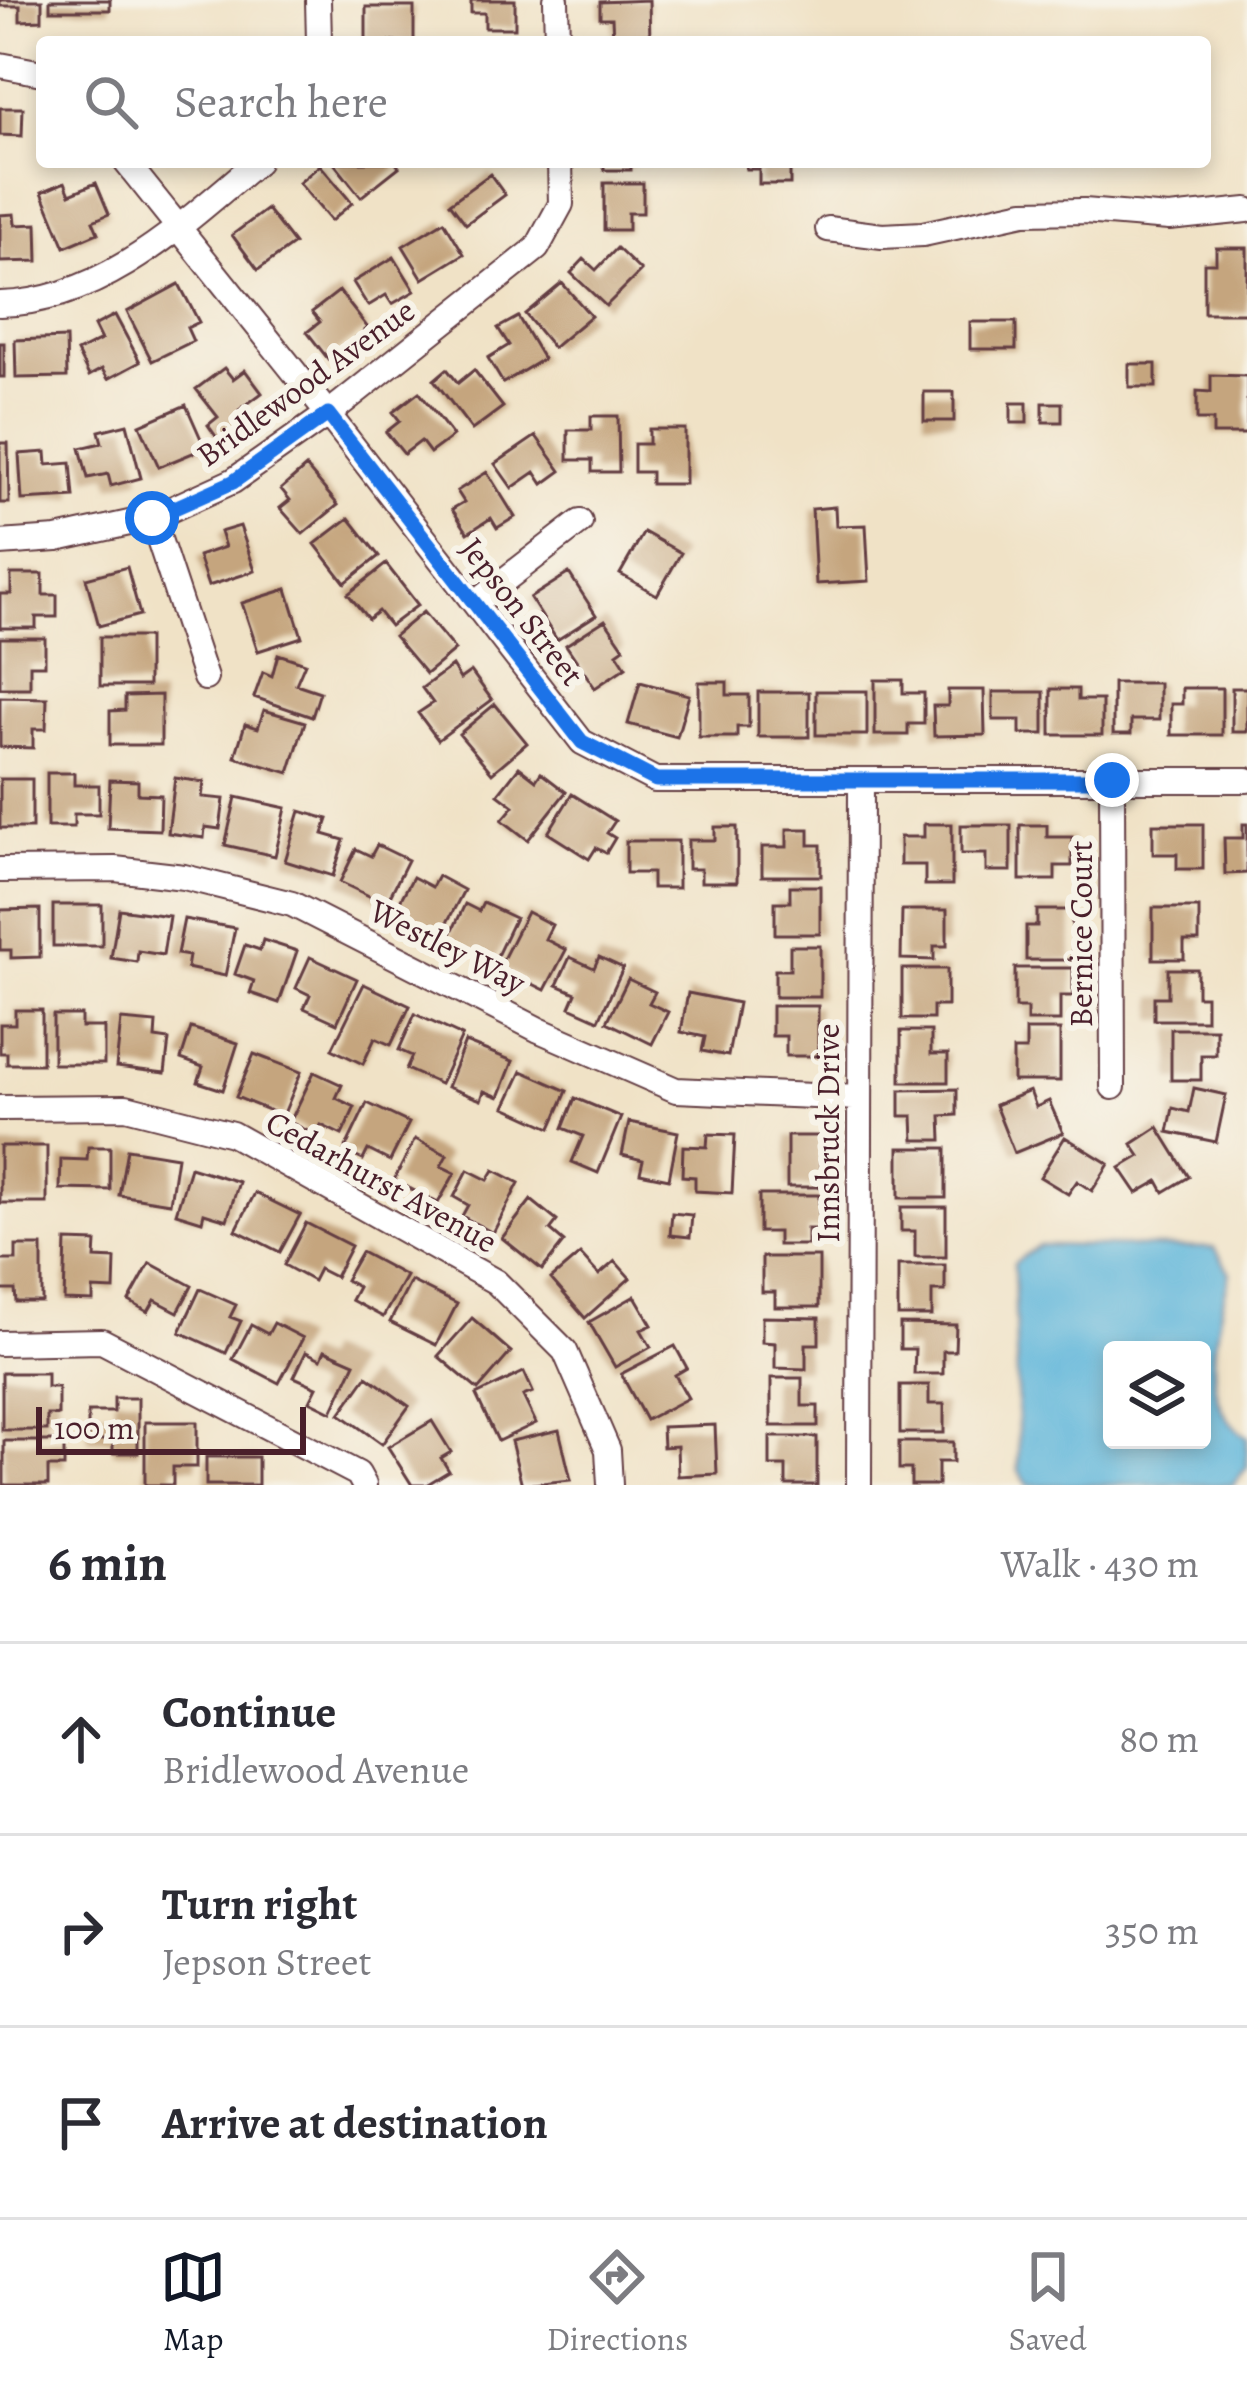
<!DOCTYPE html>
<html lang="en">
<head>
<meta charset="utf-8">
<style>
	:root { --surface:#fff; --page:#f2f2f3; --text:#2b2b33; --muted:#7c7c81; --line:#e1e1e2; --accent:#111827 }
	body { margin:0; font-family:Alegreya,serif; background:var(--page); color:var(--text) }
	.controls { position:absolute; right:36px; bottom:36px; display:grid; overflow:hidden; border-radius:12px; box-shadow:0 6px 18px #0003 }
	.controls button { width:108px; height:108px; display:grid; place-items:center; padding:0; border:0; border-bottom:3px solid var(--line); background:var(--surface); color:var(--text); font:60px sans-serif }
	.scale { position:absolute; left:36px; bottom:30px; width:270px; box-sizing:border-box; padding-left:12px; border:6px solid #4a1f2b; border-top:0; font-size:33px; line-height:42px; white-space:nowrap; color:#4a1f2b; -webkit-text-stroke:9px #f7f3e8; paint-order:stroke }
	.stop { position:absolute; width:36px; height:36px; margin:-27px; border:9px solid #1a73e8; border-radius:50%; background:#fff }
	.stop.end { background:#1a73e8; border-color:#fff; box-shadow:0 3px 12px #0008 }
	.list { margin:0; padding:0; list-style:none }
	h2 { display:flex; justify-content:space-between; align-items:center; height:156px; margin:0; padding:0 48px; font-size:51px }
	h2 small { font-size:39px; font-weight:400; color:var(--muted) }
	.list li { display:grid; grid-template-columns:78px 1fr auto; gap:36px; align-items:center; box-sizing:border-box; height:192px; padding:0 48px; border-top:3px solid var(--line) }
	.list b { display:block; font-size:45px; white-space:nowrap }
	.list p { margin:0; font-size:39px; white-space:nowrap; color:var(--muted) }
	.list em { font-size:39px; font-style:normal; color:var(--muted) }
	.icon { flex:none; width:66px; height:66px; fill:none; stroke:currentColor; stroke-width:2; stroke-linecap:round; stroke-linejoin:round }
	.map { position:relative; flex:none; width:1247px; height:1485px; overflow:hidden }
	.search { position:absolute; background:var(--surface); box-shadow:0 6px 18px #0003; left:36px; right:36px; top:36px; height:132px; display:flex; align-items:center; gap:30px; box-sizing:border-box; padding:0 42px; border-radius:12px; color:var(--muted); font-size:45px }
	.sheet { height:732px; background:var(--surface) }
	nav { display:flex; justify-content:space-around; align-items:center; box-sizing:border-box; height:168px; border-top:3px solid var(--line); background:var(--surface); font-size:33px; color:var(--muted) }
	nav a { display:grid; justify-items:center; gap:6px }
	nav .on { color:var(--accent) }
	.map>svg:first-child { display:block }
	.water { fill:#5db5da; stroke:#546a82; stroke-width:3; fill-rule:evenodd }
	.building { fill:#c5a57e }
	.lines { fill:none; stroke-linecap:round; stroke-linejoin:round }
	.minor-casing { stroke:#633c42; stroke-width:28 }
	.minor { stroke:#fff; stroke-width:24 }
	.route { stroke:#1a73e8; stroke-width:15 }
	.labels { text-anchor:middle; stroke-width:12; stroke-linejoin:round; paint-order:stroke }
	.street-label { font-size:33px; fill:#4a1f2b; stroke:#f7f3e8 }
</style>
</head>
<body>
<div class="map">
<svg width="1247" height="1485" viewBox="0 0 1247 1485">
	<rect width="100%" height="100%" fill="#f7f3e8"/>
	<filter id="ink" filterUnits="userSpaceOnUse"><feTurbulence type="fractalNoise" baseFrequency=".00833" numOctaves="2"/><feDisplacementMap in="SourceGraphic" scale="24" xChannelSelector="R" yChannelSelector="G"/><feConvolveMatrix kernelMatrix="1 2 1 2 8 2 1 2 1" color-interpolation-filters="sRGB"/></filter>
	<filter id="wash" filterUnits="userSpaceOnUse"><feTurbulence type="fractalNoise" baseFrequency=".004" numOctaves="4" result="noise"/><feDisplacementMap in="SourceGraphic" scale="48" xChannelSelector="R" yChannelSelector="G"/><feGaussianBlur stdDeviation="2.7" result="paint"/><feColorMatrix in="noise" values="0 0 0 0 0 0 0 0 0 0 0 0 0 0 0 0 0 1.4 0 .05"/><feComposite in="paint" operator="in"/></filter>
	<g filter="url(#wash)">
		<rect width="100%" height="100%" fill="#f0e2c6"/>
		<!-- water -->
		<path class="water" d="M1039 1245 1215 1248 1230 1273C1217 1324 1194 1403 1247 1437V1467L1233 1485H1028L1019 1471 1014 1263ZM1112 1350H1202V1440H1112Z"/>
		<g id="blocks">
			<!-- building -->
			<path class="building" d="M0 0H42V20L20 21V6H0Z
				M50 0H110V10H50Z
				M471 0H515V28H485V13H471Z
				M649 0 650 42 613 39 612 18H600V2Z
				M366 7H414V42H366Z
				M0 108H23L22 136 0 135Z
				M333 162H395L399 167 361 197Z
				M604 162H631V170H604Z
				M746 162H790V184H759V169H746Z
				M320 165 352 203 331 221 299 183Z
				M490 174 505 195 466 224 450 203Z
				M65 182 70 194 96 183 109 214 93 221 98 233 65 247 42 192Z
				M604 183H643V213H628V230H604Z
				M267 209 294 244 258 270 232 235Z
				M14 214 15 225 37 224 38 261 0 262V215Z
				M444 221 464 254 423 279 403 246Z
				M617 248 641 271 606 306 571 273 584 259 596 270Z
				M1216 248H1247V313H1204V263H1216Z
				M394 257 415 291 392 304 386 295 368 306 353 282Z
				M562 283 591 316 553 348 525 314Z
				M179 284 199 322 187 328 193 341 152 361 127 312Z
				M339 291 368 328 328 359 307 332 320 322 312 312Z
				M115 315 140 362 108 379 102 369 89 376 77 352 101 340 94 326Z
				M518 317 543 359 503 383 488 358 509 345 498 328Z
				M970 322H1016V349H970Z
				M66 338 67 377 16 378 15 340Z
				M0 343H4V377H0Z
				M1129 364H1156V387H1129Z
				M224 368 233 379 245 370 262 393 239 410 248 422 220 442 208 425 218 417 196 389Z
				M447 369 458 383 474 370 503 407 472 430 434 380Z
				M1211 375 1247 376V434H1213V420H1197V391L1211 392Z
				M419 392 453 436 430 453 421 441 404 454 386 432 400 421 393 412Z
				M924 392H954V421H924Z
				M1011 403H1027V423H1011Z
				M1043 403H1062V422H1043Z
				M186 405 205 448 159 467 140 425Z
				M591 416H618L619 472H592V460H568V430H591Z
				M127 424 141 478 111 486 108 474 88 478 80 448 102 443 99 431Z
				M649 429H685V484H651V472H634V444H649Z
				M536 436 561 471 543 484 535 472 512 488 495 464Z
				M0 443H8L9 503H0Z
				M46 452 47 465 71 463 74 497 22 500 19 454Z
				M306 467 338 505 303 534 280 508 290 500 281 489Z
				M487 472 515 517 497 528 491 518 468 533 452 509 464 502 457 491Z
				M835 507 836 526 866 525 869 581 816 584 812 509Z
				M349 518 379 556 345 583 315 544Z
				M240 526 255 571 208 586 198 556 225 547 220 532Z
				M644 532 681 553 657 595 620 574Z
				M386 564 418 605 390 626 378 611 368 619 348 594Z
				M127 567 140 615 99 626 86 578Z
				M569 573 596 615 557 640 530 598Z
				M11 574H43V595H57V617H36V628H0V594H11Z
				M287 589 302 637 258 651 242 603Z
				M423 612 455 650 426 674 394 636Z
				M605 620 624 648 617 653 626 667 595 688 566 645Z
				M100 637H148V686H100Z
				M0 638H45V665H30V688H0Z
				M278 654 305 663 296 684 320 692 312 717 254 697 263 672 272 676Z
				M452 666 460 679 471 671 492 700 438 740 418 713 433 703 422 688Z
				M875 680H903V693H924V724H908V735H875Z
				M640 682 689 695 677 737 628 724Z
				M699 682H727V695H749V727H737V737H699Z
				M1113 683H1159V720H1131V734H1113Z
				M1182 688H1222V735H1171V704H1182Z
				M1232 688H1247V732H1232Z
				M1051 689H1078V700H1102V735H1051Z
				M948 690H984L985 735 934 736 933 706H948Z
				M816 691H867V735H816Z
				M758 692H809V737H758Z
				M993 692H1044V734H1020V720H993Z
				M161 695V745H110V711L125 710V696Z
				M0 697 47 698 46 729H33V748L0 747Z
				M495 704 527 743 492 773 459 734Z
				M264 710 305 722 289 773 235 757 245 724 258 728Z
				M519 767 536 780 541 773 566 792 528 840 502 820 514 806 498 794Z
				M47 773H74V785H99V814H74V827H47Z
				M175 778 204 782 202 797 224 799 220 829 205 827 204 838 168 833Z
				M0 779H32V828H0Z
				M110 780 138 781V794L161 795 160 830 108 828Z
				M572 794 615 821 607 833 615 838 606 853 596 848 589 859 548 833Z
				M236 797 286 808 275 856 225 845Z
				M300 811 328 819 323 834 344 840 333 876 285 861Z
				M924 824H952V885H925V865H900V837H924Z
				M1153 824H1203V869H1177V854H1153Z
				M1243 824H1247V873L1225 874 1224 838H1243Z
				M961 825H1011V871H986V854H961Z
				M1020 825H1047V837H1072V866H1055V880H1020Z
				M715 827H737V882H701V869H688V840H715Z
				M787 829H809V845H821V876H762V847H787Z
				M626 841H678V888H652V873H626Z
				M377 845 408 860 386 904 340 882 356 849 371 856Z
				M438 876 464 890 441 934 395 910 413 877 432 887Z
				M790 886H820V934H775V902H790Z
				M483 903 515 918 494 962 448 940 465 904 479 911Z
				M53 905H102V946H53Z
				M1153 908H1199V941H1184V959H1153Z
				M40 909V957L11 958V950H0V910Z
				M119 909 169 916 163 955 138 951 137 962 111 958Z
				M902 910H947V946H934V960L901 959Z
				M1037 910H1072V960H1026V926H1037Z
				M527 912 552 925 545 939 566 950 545 990 499 967Z
				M184 919 235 928 225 976 187 968 189 956 177 954Z
				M263 940 297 951 279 1003 250 993 254 981 235 974 245 945 260 950Z
				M790 946H820V997H775V970H790Z
				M310 957 357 979 337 1023 304 1008 310 995 296 988Z
				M570 957 594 968 599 957 623 968 599 1020 570 1007 576 993 557 985Z
				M1015 968H1073V996H1060V1021H1027V1008H1015Z
				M902 969H947V1006H933V1019H902Z
				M1168 969H1197V996H1206V1020H1154V997H1168Z
				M628 979 655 992 649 1003 668 1012 652 1044 607 1022Z
				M364 984 410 1006 391 1045 375 1038 363 1064 332 1049Z
				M688 993 738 1003 728 1056 702 1051 705 1037 681 1032Z
				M772 1006H818V1056H786V1036H772Z
				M15 1010H42V1064H7V1053H0V1024H15Z
				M415 1014 462 1036 440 1084 406 1069 412 1056 399 1050Z
				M53 1015H81V1027H104V1064H53Z
				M121 1020 156 1023 155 1038 169 1040 165 1073 116 1067Z
				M191 1028 238 1043 223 1090 198 1082 203 1067 181 1059Z
				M1171 1029H1216V1055H1201V1080H1171Z
				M1026 1030H1060V1081H1013V1050H1026Z
				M901 1031H931V1054H948V1082H901Z
				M465 1042 513 1061 499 1097 484 1091 481 1100 447 1087Z
				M254 1054 301 1072 283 1116 236 1097Z
				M522 1071 567 1091 551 1128 505 1107Z
				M314 1072 342 1085 336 1098 355 1107 342 1135 321 1125 316 1135 290 1122Z
				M1194 1088 1226 1095 1216 1142 1168 1132 1173 1108 1189 1112Z
				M957 1089V1115L941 1116 942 1140H914L913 1116H900V1090Z
				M1030 1091 1036 1107 1049 1101 1063 1133 1014 1153 995 1105Z
				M575 1098 621 1117 598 1173 572 1162 583 1136 563 1128Z
				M367 1103 409 1123 390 1161 368 1150 363 1160 344 1151Z
				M629 1122 678 1132 669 1179 640 1173 643 1160 622 1155Z
				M1158 1127 1189 1177 1164 1192 1158 1181 1137 1193 1120 1168 1140 1156 1132 1144Z
				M708 1134 735 1135 732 1193 695 1191V1177L682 1176 683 1146 707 1147Z
				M787 1136H820V1187H787Z
				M1065 1137 1109 1164 1092 1191 1077 1181 1068 1194 1040 1177Z
				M415 1139 447 1155 441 1166 455 1173 438 1203 394 1180Z
				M0 1146H47V1203H0Z
				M88 1147H110V1190L60 1189 61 1159 87 1160Z
				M899 1148H946V1198H899Z
				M127 1149 177 1157 170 1203 119 1195Z
				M190 1167 239 1182 227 1220 204 1213 202 1221 176 1213Z
				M468 1170 488 1180 494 1170 519 1183 493 1233 462 1216 468 1205 454 1197Z
				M255 1193 300 1215 280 1252 236 1230Z
				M759 1195H819V1229H807V1245H778V1232H759Z
				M531 1200 557 1221 550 1230 564 1242 542 1270 502 1238Z
				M901 1207H946V1257H915V1231H901Z
				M672 1213 692 1215 690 1237 670 1235Z
				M306 1223 351 1246 335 1277 319 1269 313 1281 284 1265Z
				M66 1241 96 1242 95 1258 115 1259 114 1290 93 1289V1301L64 1300Z
				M16 1246H42V1302H16L15 1290H0V1260H16Z
				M361 1252 406 1276 383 1317 351 1300 358 1287 345 1280Z
				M580 1254 599 1275 615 1261 630 1278 585 1318 551 1279Z
				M762 1257H819V1307H775V1292H762Z
				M150 1263 192 1286 178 1312 155 1300 148 1312 129 1301Z
				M898 1265H945V1291H932V1316H898Z
				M411 1281 457 1304 436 1345 390 1322Z
				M200 1289 236 1305 230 1317 241 1321 226 1353 180 1332Z
				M635 1296 652 1325 641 1330 651 1347 615 1367 589 1322Z
				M762 1317 819 1318V1344H806V1369L775 1368V1343L762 1342Z
				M472 1318 511 1352 478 1390 438 1356Z
				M274 1323 303 1338 279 1383 233 1359 251 1325 268 1334Z
				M900 1324 956 1325 955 1351H943V1374H914L915 1349H900Z
				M675 1346 687 1368 675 1375 688 1398 646 1420 621 1374Z
				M325 1350 355 1363 332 1412 310 1401 317 1387 294 1377 306 1352 321 1359Z
				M524 1372 533 1392 523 1396 536 1423 498 1441 476 1395Z
				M2 1373H47V1387H58V1415H47V1430H2Z
				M367 1376 409 1406 382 1444 340 1414Z
				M771 1378H802V1406H818V1426H771Z
				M900 1385H929V1404H944V1433H900Z
				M114 1398H138V1453H113V1440H88V1412H114Z
				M432 1421 451 1452 441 1458 449 1471 426 1485H412L388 1447Z
				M145 1422H197V1467H173V1485H145Z
				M715 1425 717 1474 678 1476 677 1446 663 1447 662 1427Z
				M559 1430 571 1480 522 1485 511 1441Z
				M770 1437H817V1485H786V1466H770Z
				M4 1441H64V1467H48V1485H4Z
				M899 1442H953V1462H938V1485H911V1469H899Z
				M206 1457H258V1485H206Z"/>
		</g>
	</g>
	<g filter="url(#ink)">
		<use href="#blocks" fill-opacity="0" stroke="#633c42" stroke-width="3"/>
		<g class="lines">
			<defs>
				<path id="minor" d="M318 0 319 42
					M556 0 557 42
					M0 65 42 73
					M126 162 328 414 582 742 655 780H1247
					M828 229 882 236 923 234 1024 212 1084 211 1169 218 1247 210
					M0 304C102 302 183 224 257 162
					M152 518 205 678
					M0 543 57 539 152 518 233 481 328 414 537 248 561 204 560 162
					M475 603 580 522
					M1112 780 1113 1087
					M0 870 115 869 184 877 292 904 539 1030 676 1090 860 1098
					M0 1108 126 1107 232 1134 496 1282 565 1351 608 1450 610 1485
					M0 1343 102 1341 358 1474 364 1485
					M859 1485 861 782"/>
			</defs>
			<!-- minor casing -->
			<use href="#minor" class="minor-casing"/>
			<!-- minor -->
			<use href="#minor" class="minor"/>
		</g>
	</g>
	<g class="lines" filter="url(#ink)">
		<!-- route -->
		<path class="route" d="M152 518 233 482 328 414 582 742 656 780H1112"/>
	</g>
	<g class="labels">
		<!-- street labels -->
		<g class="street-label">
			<text transform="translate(305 382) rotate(-36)" y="12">Bridlewood Avenue</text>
			<text transform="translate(523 611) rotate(52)" y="12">Jepson Street</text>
			<text transform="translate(1080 934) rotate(-90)" y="12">Bernice Court</text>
			<text transform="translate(448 946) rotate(27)" y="12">Westley Way</text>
			<text transform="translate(827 1133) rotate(-90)" y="12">Innsbruck Drive</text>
			<text transform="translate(382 1181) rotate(29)" y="12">Cedarhurst Avenue</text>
		</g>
	</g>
</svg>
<div class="controls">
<button><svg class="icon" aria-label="layers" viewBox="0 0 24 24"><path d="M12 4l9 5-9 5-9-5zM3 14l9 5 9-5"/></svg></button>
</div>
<div class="scale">100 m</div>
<div class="stop" style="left:152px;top:518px"></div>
<div class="stop end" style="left:1112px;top:780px"></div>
<div class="search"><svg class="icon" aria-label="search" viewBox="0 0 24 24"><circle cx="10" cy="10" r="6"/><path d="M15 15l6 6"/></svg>Search here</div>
</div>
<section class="sheet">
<h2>6 min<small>Walk · 430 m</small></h2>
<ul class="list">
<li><svg class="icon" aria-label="ahead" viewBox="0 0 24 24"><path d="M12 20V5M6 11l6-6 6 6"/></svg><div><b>Continue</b><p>Bridlewood Avenue</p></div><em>80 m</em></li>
<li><svg class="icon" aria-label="right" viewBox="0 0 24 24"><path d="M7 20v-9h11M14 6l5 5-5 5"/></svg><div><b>Turn right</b><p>Jepson Street</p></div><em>350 m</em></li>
<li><svg class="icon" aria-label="arrive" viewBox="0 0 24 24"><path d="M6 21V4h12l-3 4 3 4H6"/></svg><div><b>Arrive at destination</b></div></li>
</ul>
</section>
<nav>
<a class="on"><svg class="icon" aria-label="map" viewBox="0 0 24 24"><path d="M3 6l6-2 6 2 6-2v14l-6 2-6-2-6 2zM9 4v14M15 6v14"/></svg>Map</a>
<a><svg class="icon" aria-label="directions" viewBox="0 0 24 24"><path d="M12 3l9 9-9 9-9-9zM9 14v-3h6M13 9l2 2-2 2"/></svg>Directions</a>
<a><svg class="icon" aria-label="saved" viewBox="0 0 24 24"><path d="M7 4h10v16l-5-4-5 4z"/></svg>Saved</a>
</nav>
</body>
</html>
